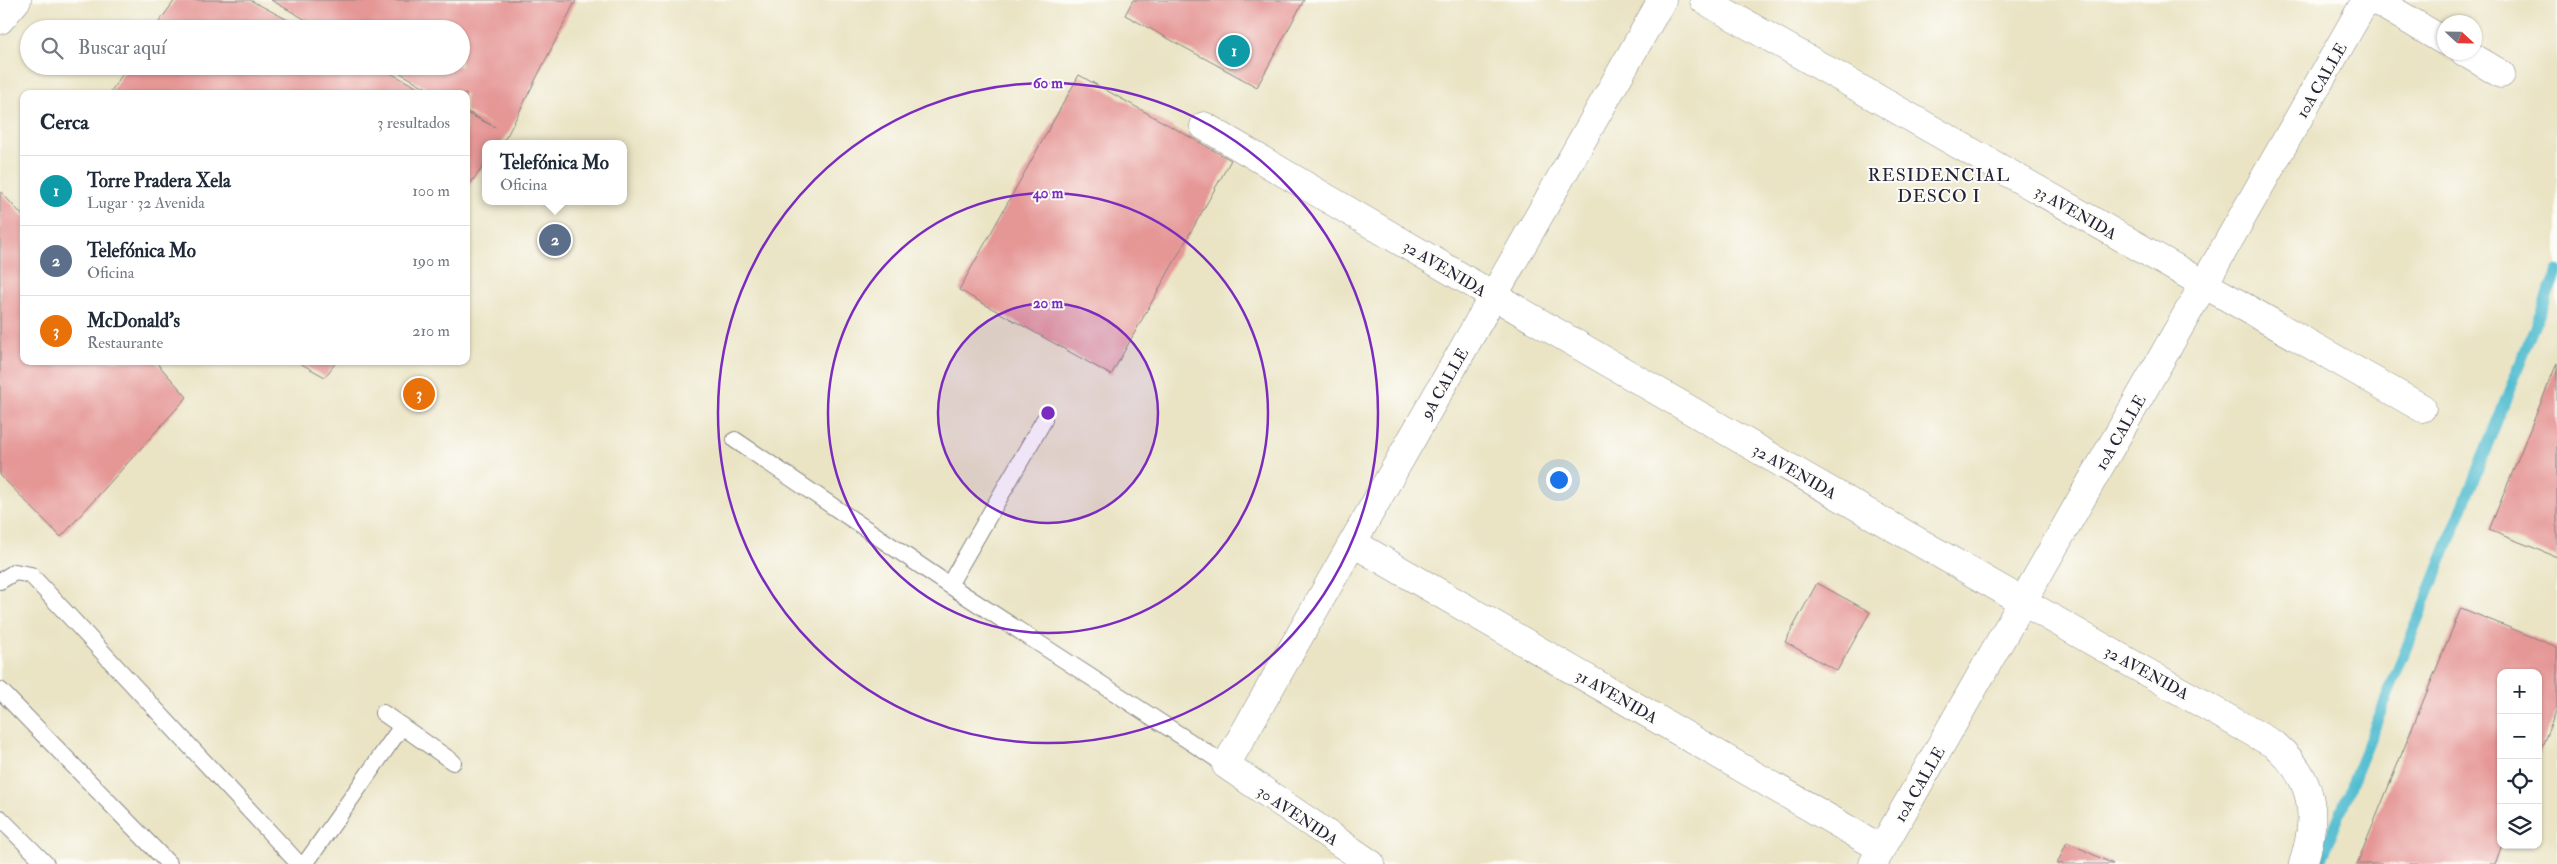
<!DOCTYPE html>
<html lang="es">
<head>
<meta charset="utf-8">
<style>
	:root { --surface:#fff; --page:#f6f6f7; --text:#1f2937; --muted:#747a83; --line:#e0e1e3; --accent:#b5179e }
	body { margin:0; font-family:"IM FELL Double Pica",serif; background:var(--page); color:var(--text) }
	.controls { position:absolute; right:15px; bottom:15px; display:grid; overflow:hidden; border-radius:10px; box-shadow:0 1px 4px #0004 }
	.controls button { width:45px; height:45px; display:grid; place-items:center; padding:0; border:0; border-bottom:1px solid var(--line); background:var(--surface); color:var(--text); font:25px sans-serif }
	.compass { position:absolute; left:2437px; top:15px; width:45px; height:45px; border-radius:50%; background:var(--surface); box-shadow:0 1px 4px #0004; rotate:112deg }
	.you { position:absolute; left:1558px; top:479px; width:18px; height:18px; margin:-12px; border:4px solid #fff; border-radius:50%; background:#1a73e8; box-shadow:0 0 0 8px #1a73e833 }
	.badge { display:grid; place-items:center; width:32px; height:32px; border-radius:50%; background:var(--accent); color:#fff; font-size:16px; font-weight:700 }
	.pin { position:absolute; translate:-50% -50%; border:2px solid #fff; box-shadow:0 1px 5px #0006 }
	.popup { position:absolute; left:482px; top:140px; width:145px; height:65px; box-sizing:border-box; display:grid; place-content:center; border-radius:10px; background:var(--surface); filter:drop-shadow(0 1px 4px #0005); font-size:16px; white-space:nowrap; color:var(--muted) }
	.popup b { font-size:19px; color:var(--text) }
	.popup::after { content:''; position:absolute; left:50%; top:100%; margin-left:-10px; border:10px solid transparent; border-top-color:var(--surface) }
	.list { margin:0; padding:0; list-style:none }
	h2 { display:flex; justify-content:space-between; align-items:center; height:65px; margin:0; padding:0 20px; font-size:21px }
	h2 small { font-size:16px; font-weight:400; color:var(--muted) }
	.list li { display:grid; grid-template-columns:32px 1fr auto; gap:15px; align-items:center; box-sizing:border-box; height:70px; padding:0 20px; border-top:1px solid var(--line) }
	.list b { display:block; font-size:19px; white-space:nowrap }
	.list p { margin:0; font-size:16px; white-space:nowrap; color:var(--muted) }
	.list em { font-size:16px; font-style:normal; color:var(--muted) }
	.icon { flex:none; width:28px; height:28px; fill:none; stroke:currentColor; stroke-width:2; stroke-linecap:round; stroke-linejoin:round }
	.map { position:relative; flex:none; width:2557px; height:864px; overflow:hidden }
	.search { position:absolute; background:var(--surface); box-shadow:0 1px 4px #0004; left:20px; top:20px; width:450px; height:55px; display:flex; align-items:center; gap:12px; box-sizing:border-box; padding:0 18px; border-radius:28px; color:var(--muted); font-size:19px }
	.panel { position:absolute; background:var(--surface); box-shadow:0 1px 4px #0004; left:20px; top:90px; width:450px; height:275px; border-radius:10px }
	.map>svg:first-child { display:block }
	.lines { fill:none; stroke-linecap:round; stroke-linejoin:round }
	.stream { stroke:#53bdd0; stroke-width:11 }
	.building { fill:#e59796 }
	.service-casing { stroke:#868380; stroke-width:18 }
	.minor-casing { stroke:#868380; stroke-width:29 }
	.tertiary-casing { stroke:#868380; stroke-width:29 }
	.service { stroke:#fff; stroke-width:16 }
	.minor { stroke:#fff; stroke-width:28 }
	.tertiary { stroke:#fff; stroke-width:28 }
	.ring { fill:none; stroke:#7b2cbf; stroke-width:2.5 }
	.labels { text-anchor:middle; stroke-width:4; stroke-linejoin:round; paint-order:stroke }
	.street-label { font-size:16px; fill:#22223b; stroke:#fdfcf7 }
	.neighbourhood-label { font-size:18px; letter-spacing:1px; fill:#22223b; stroke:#fdfcf7 }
	.centre { fill:#7b2cbf; stroke:#fdfcf7; stroke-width:2.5 }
	.ring-label { font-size:15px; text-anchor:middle; font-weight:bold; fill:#7b2cbf; stroke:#fdfcf7; stroke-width:4; stroke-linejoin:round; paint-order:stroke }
</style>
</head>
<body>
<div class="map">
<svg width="2557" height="864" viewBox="0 0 2557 864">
	<rect width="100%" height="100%" fill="#fdfcf7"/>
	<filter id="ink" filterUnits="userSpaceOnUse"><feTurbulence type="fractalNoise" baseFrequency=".02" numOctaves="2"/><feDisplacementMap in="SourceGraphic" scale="10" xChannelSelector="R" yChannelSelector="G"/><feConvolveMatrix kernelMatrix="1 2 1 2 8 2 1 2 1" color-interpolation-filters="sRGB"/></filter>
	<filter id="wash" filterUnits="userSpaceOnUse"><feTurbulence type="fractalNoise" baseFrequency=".0096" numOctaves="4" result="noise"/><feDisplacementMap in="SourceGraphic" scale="20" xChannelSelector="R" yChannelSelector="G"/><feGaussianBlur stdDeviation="1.12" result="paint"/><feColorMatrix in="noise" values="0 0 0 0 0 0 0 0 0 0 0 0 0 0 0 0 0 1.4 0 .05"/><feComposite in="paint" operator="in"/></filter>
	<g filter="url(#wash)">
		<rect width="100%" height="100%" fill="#eae4c5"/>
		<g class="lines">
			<!-- stream -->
			<path class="stream" d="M2320 864 2557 271"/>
		</g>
		<g id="blocks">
			<!-- building -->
			<path class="building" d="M175 0H250L305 29H154Z
				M271 0H576L508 134 501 144H486V163L466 189V113L495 127 466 111V94H437L388 66H461V29H322Z
				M1133 0H1304L1257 87 1125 15Z
				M128 66H377L430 94H109Z
				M1079 75 1231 160 1111 375 959 290Z
				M0 191 24 217V361H155L187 397 61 537 0 475Z
				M296 361H337L325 377Z
				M2557 363V557L2489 530Z
				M1817 583 1870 612 1837 671 1785 642Z
				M2461 608 2557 647V709L2538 756V673H2501L2502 845 2495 864H2357Z
				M2067 842 2113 864H2057Z"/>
		</g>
	</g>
	<g filter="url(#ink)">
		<use href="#blocks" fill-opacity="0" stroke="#868380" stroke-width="1"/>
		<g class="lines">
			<defs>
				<path id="service" d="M735 440 949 585 1226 765
					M0 581 15 572 31 575 299 864
					M949 585 1044 420
					M0 690 169 864
					M383 713 453 762
					M0 818 46 864
					M305 864 402 726"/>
				<path id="minor" d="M1704 0 2422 408
					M2375 0 2444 41
					M2464 52 2501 74
					M1204 126C1559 335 1916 542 2275 745 2314 779 2319 815 2303 864
					M1353 543 1882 849
					M1371 864 1226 765 1662 0
					M1873 864 2366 0"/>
				<path id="tertiary" d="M0 20 17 0"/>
			</defs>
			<!-- service casing -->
			<use href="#service" class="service-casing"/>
			<!-- minor casing -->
			<use href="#minor" class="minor-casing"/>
			<!-- tertiary casing -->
			<use href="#tertiary" class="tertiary-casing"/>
			<!-- service -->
			<use href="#service" class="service"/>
			<!-- minor -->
			<use href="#minor" class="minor"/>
			<!-- tertiary -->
			<use href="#tertiary" class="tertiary"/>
		</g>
	</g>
	<!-- distance rings -->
	<circle cx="1048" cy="413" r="110" fill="#7b2cbf" fill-opacity=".12"/>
	<g class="ring">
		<circle cx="1048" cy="413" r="110"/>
		<circle cx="1048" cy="413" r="220"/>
		<circle cx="1048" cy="413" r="330"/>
	</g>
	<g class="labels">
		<!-- street labels -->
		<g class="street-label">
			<text transform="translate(2321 80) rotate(-60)" y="6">10A CALLE</text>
			<text transform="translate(2076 212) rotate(30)" y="6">33 AVENIDA</text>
			<text transform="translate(1445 268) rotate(31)" y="6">32 AVENIDA</text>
			<text transform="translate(1444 383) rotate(-60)" y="6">9A CALLE</text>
			<text transform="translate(2120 432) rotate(-60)" y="6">10A CALLE</text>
			<text transform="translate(1795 471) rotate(30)" y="6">32 AVENIDA</text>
			<text transform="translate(2147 672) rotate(29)" y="6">32 AVENIDA</text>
			<text transform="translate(1617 696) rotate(30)" y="6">31 AVENIDA</text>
			<text transform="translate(1919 784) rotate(-60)" y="6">10A CALLE</text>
			<text transform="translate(1298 815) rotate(34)" y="6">30 AVENIDA</text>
		</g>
		<!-- neighbourhood labels -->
		<g class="neighbourhood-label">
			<text x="1939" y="181">RESIDENCIAL<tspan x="1939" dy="21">DESCO I</tspan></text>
		</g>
	</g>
	<circle cx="1048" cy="413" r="8" class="centre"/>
	<g class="ring-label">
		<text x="1048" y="88">60 m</text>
		<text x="1048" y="198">40 m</text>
		<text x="1048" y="308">20 m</text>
	</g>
</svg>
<div class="controls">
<button>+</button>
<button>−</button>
<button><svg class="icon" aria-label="locate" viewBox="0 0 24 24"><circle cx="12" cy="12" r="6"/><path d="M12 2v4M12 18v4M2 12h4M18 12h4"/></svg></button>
<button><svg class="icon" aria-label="layers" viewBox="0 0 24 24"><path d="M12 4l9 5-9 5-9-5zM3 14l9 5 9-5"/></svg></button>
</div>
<svg class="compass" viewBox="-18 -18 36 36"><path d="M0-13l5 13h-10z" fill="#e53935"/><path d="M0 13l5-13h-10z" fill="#747a83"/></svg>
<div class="you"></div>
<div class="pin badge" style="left:1234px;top:51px;background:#0f9aa8">1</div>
<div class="pin badge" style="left:555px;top:240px;background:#5c6f8a">2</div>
<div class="popup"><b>Telefónica Mo</b>Oficina</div>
<div class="pin badge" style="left:419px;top:394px;background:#e8710a">3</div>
<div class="search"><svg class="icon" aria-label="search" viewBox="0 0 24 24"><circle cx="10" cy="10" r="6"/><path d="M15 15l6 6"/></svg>Buscar aquí</div>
<section class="panel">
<h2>Cerca<small>3 resultados</small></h2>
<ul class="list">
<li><span class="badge" style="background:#0f9aa8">1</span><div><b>Torre Pradera Xela</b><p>Lugar · 32 Avenida</p></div><em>100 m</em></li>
<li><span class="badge" style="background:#5c6f8a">2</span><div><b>Telefónica Mo</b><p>Oficina</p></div><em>190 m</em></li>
<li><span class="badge" style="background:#e8710a">3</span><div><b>McDonald's</b><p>Restaurante</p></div><em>210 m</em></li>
</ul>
</section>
</div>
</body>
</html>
